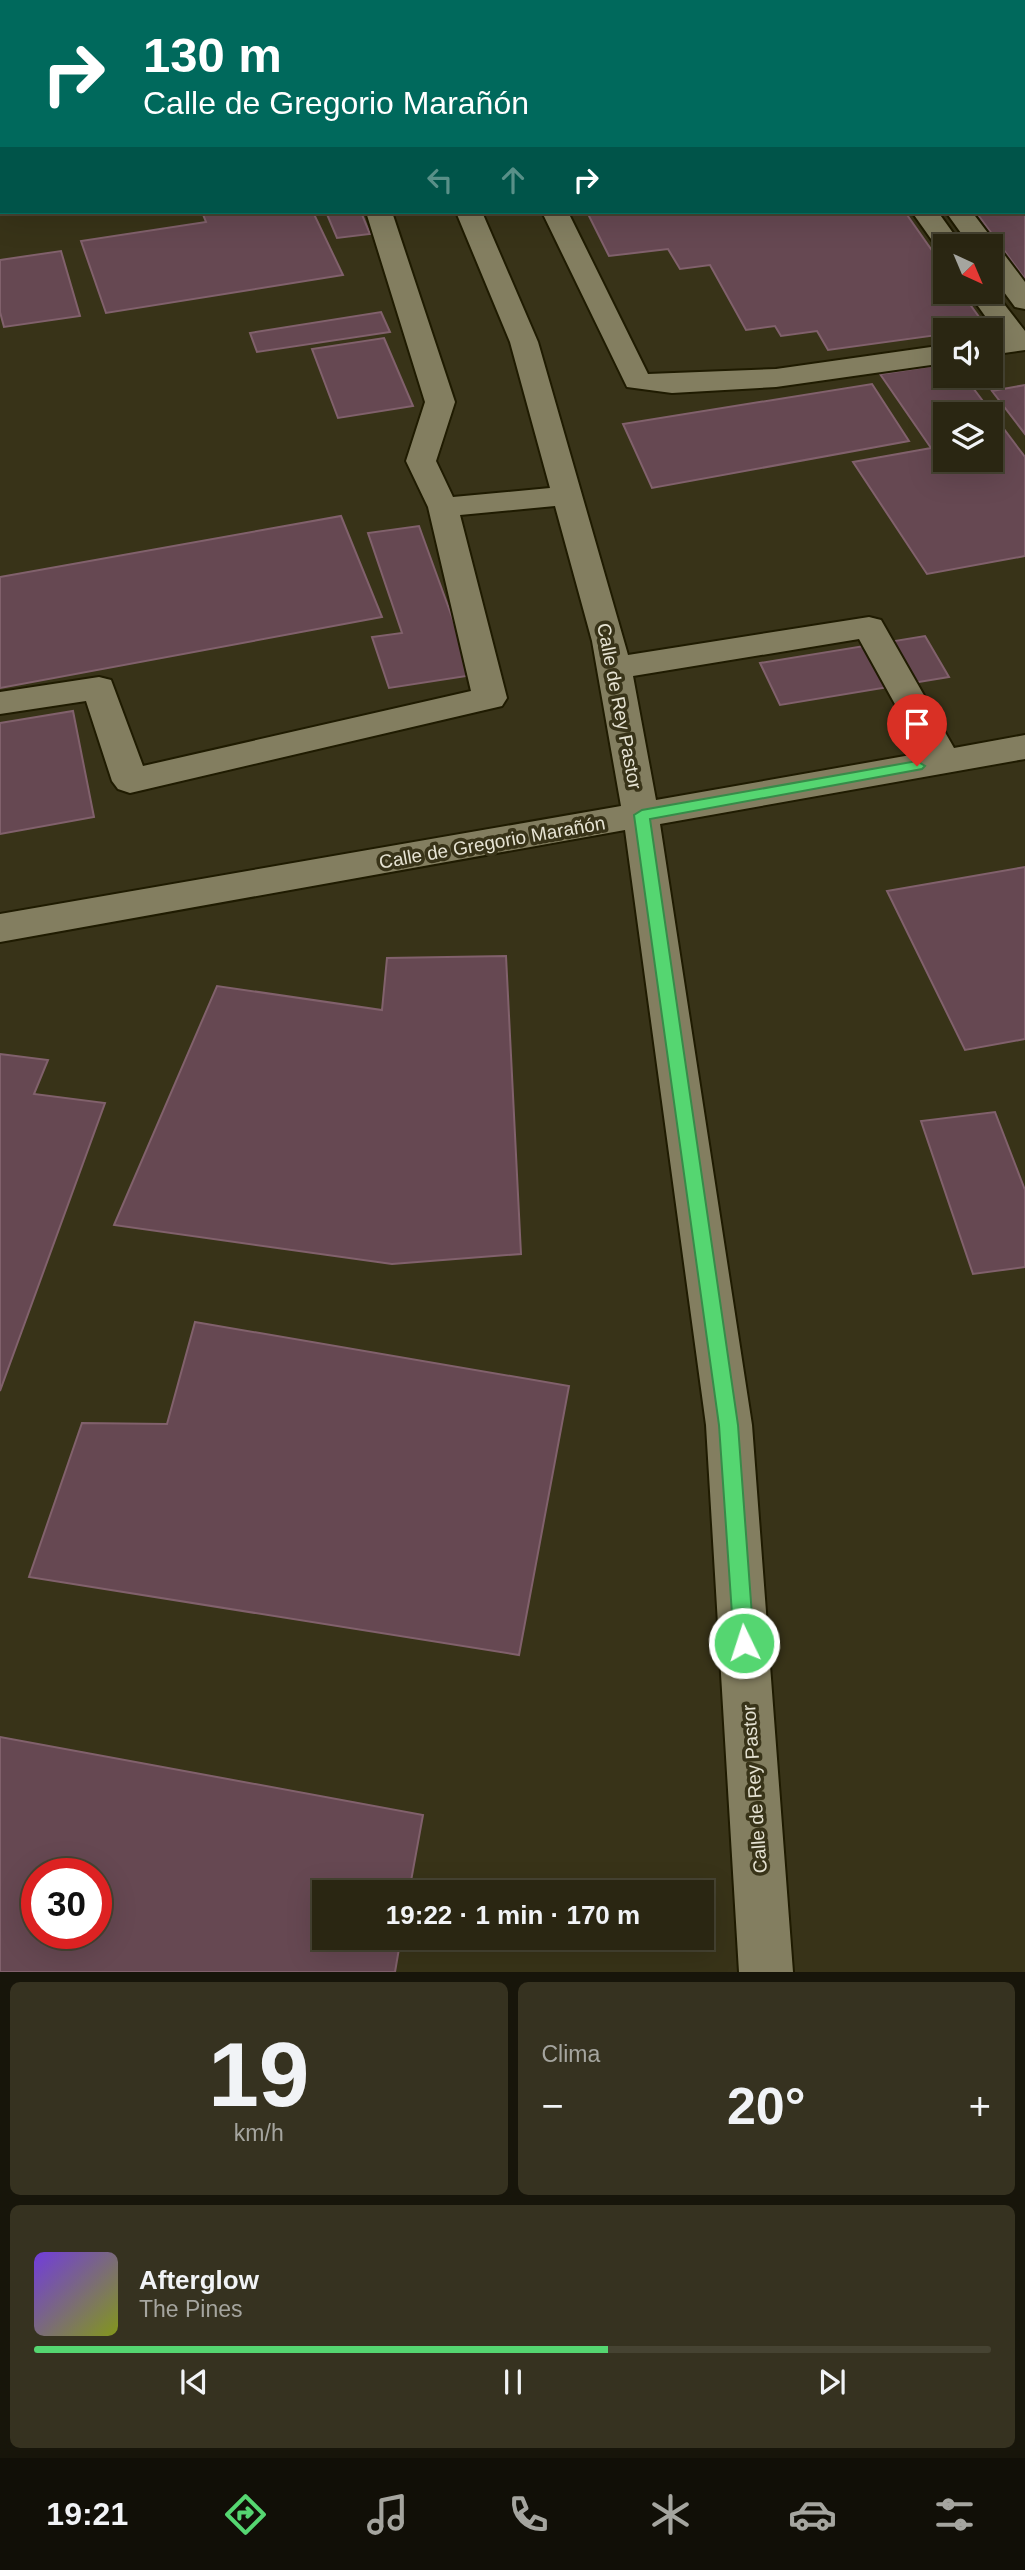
<!DOCTYPE html>
<html lang="es">
<meta charset="utf-8">
<style>
:root{--surface:#2a2612;--page:#363220;--text:#f1f3f6;--muted:#a5a59f;--line:#464332;--accent:#55d671}
body{margin:0;font-family:Arial,sans-serif;background:var(--page);color:var(--text);height:100vh;display:flex;flex-direction:column;font-size:26px;white-space:nowrap}
*{box-sizing:border-box;margin:0}
p{font-size:23px;color:var(--muted)}
.icon{flex:none;width:38px;height:38px;fill:none;stroke:currentColor;stroke-width:2;stroke-linecap:round;stroke-linejoin:round}
.map{position:relative;height:1972px;overflow:hidden}
.sheet{display:flex;flex-direction:column;gap:10px;padding:10px;background:#17150a;flex:1}
.sheet>*{flex:none}
.top-card{position:absolute;left:0px;top:0px;width:1026px;height:214px;box-shadow:0 7px 28px #0002,0 0 0 2px var(--line);background:#00695c;color:#fff;overflow:hidden}
.needle{width:46px;rotate:136deg}
.tools{position:absolute;left:933px;top:234px;display:grid;gap:14px}
.tools a{display:grid;place-items:center;width:70px;height:70px;border-radius:0px;background:var(--surface);box-shadow:0 7px 28px #0002,0 0 0 2px var(--line);font-size:35px}
.speed{position:absolute;left:21px;top:1858px;display:flex;gap:14px;font-size:35px;font-weight:700;text-align:center}
.speed>*{display:grid;place-content:center;width:91px;height:91px;border-radius:50%;background:var(--surface);box-shadow:0 7px 28px #0002,0 0 0 2px var(--line);line-height:1}
.speed .limit{border:10px solid #d22;background:#fff;color:#111}
.pin{position:absolute;display:grid;place-items:center;width:60px;height:60px;color:#fff;margin:-72px -30px;border-radius:50% 50% 50% 0;rotate:-45deg;box-shadow:0 0 7px #0007}
.pin .icon{rotate:45deg}
.me{position:absolute;width:77px;margin:-38px;rotate:356deg;stroke-linejoin:round;filter:drop-shadow(0 0 5px #0008)}
.turn{display:flex;align-items:center;gap:24px;height:147px;padding:0 28px;font-size:32px}
.turn .icon{width:91px;height:91px;stroke-width:2.5}
.turn b{display:block;font-size:49px;line-height:60px}
.lanes{display:flex;align-items:center;height:66px;padding:0 28px;background:#0003;justify-content:center;gap:35px;direction:ltr}
.lanes .off{opacity:.35}
.big{font-size:52px;font-weight:800;line-height:1.1}
.sheet .tile{flex:1;display:flex;flex-direction:column;justify-content:center;gap:10px;min-width:0;padding:0 24px;border-radius:10px;background:var(--page)}
.sheet .dial{align-items:center;gap:0}
.dial b{font-size:91px;line-height:1}
.song{display:flex;align-items:center;gap:21px}
.cover{width:84px;height:84px;border-radius:10px;background:linear-gradient(135deg,hsl(260 70% 55%),hsl(70 70% 35%))}
.played{height:7px;border-radius:4px;background:linear-gradient(90deg,var(--accent) 60%,var(--line) 60%)}
.keys{display:flex;justify-content:space-around;direction:ltr}
.heat{display:flex;justify-content:space-between;align-items:center;font-size:38px;direction:ltr}
.sheet .tiles{flex:1;display:grid;gap:10px;grid-template-columns:1fr 1fr}
.tile:last-child{grid-column:span 2}
.trip{position:absolute;left:312px;top:1880px;width:402px;height:70px;border-radius:0px;background:var(--surface);box-shadow:0 7px 28px #0002,0 0 0 2px var(--line);font-weight:800;line-height:70px;text-align:center}
.menu{display:flex;height:112px;justify-content:space-around;align-items:center;background:#110f07;color:var(--muted)}
.menu .icon{width:49px;height:49px}
.menu .on{color:var(--accent)}
.menu b{font-size:32px;color:var(--text)}
.map>svg:first-child{display:block}
.building{fill:#664852;stroke:#81616c;stroke-width:2;fill-rule:evenodd}
.lines{fill:none;stroke-linecap:round;stroke-linejoin:round}
.minor-casing{stroke:#1f1b01;stroke-width:4}
.highway-casing{stroke:#1f1b01;stroke-width:4}
.minor{fill:#837e60;fill-rule:evenodd}
.highway{fill:#bc7288;fill-rule:evenodd}
.route{fill:#55d671;stroke:#378b49;stroke-width:2}
.labels{text-anchor:middle;stroke-width:7;stroke-linejoin:round;paint-order:stroke}
.street-label{font-size:19px;fill:#e6e3d3;stroke:#383318}
</style>
<div class="map">
<svg width="1025" height="1972" viewBox="0 0 1025 1972">
<rect width="100%" height="100%" fill="#383318"/>
<path class="building" d="M1024,88L1025,89V279L976,212H1024Z
M202,212H313L343,275L106,313L81,241L206,222Z
M326,212H361L370,234L337,238Z
M587,212H905L945,269V292H961L987,328L945,331V334L828,350L817,331L781,336L775,326L746,330L710,265L680,269L668,249L609,256Z
M61,251L80,316L4,327L0,312V260Z
M381,312L390,332L257,352L250,333Z
M384,338L413,406L338,418L312,349Z
M945,364V376H964L1025,457V556L927,574L853,462L931,448L880,374ZM945,415H990V460H945Z
M872,384L909,441L652,488L623,424Z
M1025,385V434L992,391Z
M341,516L382,617L0,688V577Z
M419,526L473,675L389,688L372,637L402,633L368,533Z
M925,636L949,677L780,705L760,663Z
M73,711L94,817L0,834V723Z
M1025,867V1039L965,1050L887,891Z
M506,956L521,1254L392,1264L114,1225L217,986L382,1010L387,958Z
M0,1054L48,1060L34,1094L105,1103L0,1391Z
M995,1112L1025,1190V1267L973,1274L921,1121Z
M195,1322L569,1386L519,1655L29,1577L82,1423L167,1424Z
M0,1737L423,1815L409,1892H324V1937H401L395,1972H0ZM37,1874H96V1934H37Z"/>
<g class="lines">
<defs>
<path id="minor" d="M509,0H531V2H509Z
M1009,0H1025V8L1024,2Z
M0,39H2V53H0Z
M1024,64H1025V80H1024Z
M0,104H2V118H0Z
M366,212H392L455,402L436,461L453,497L550,488L510,342L456,212H482L538,342L628,655L869,617L881,620L885,627L954,748L1025,735V759L660,824L752,1425L793,1972H739L706,1425L625,830L0,942V914L621,806L592,641L555,506L460,515L507,698L502,706L130,793L118,789L112,781L86,701L0,714V692L99,677L111,680L143,766L471,691L428,507L406,461L425,402ZM859,639L922,753L656,800L633,676Z
M542,212H568L648,374L776,369L945,345V363L776,387L672,393L627,387Z
M912,212H938L963,247H945V254L941,253Z
M946,212H972L1025,282V309L1015,307L990,273V247H971Z
M990,286L1025,331V350L990,355V338L1000,337L968,292H990Z"/>
<path id="highway" d="M10,0H44L9,2Z
M129,0H167L128,2Z
M313,0H351L312,2Z
M558,0H585L557,2Z
M0,28H2V42H0Z"/>
</defs>
<use href="#minor" class="minor-casing"/>
<use href="#highway" class="highway-casing"/>
<use href="#minor" class="minor"/>
<use href="#highway" class="highway"/>
</g>
<path class="route" d="M917,761L925,766L922,769L650,819L738,1425L754,1643L751,1650L744,1653L737,1650L734,1643L719,1425L634,815L642,810Z"/>
<g class="labels">
<g class="street-label">
<text transform="translate(620 706) rotate(79)" y="7">Calle de Rey Pastor</text>
<text transform="translate(492 842) rotate(-10)" y="7">Calle de Gregorio Marañón</text>
<text transform="translate(754 1789) rotate(-94)" y="7">Calle de Rey Pastor</text>
</g>
</g>
</svg>
<div class="tools">
<a><svg class="needle" viewBox="-14 -14 28 28"><path d="M0-13l5 13h-10z" fill="#e53935"/><path d="M0 13l5-13h-10z" fill="#a5a59f"/></svg></a>
<a><svg class="icon" aria-label="sound" viewBox="0 0 24 24"><path d="M4 9h4l5-4v14l-5-4H4zM17 9q2 3 0 6"/></svg></a>
<a><svg class="icon" aria-label="layers" viewBox="0 0 24 24"><path d="M12 4l9 5-9 5-9-5zM3 14l9 5 9-5"/></svg></a>
</div>
<div class="speed"><div class="limit">30</div></div>
<div class="pin" style="left:917px;top:766px;background:#d93025"><svg class="icon" aria-label="arrive" viewBox="0 0 24 24"><path d="M6 21V4h12l-3 4 3 4H6"/></svg></div>
<svg class="me" style="left:744px;top:1643px" viewBox="-20 -20 40 40"><circle r="17" fill="#55d671" stroke="#fff" stroke-width="3"/><path d="M0-11L8 9 0 5-8 9z" fill="#fff"/></svg>
<div class="trip">19:22 · 1 min · 170 m</div>
<div class="top-card">
<div class="turn"><svg class="icon" aria-label="right" viewBox="0 0 24 24"><path d="M7 20v-9h11M14 6l5 5-5 5"/></svg><div><b>130 m</b>Calle de Gregorio Marañón</div></div>
<div class="lanes"><svg class="icon off" aria-label="left" viewBox="0 0 24 24"><path d="M17 20v-9H6M10 6l-5 5 5 5"/></svg><svg class="icon off" aria-label="ahead" viewBox="0 0 24 24"><path d="M12 20V5M6 11l6-6 6 6"/></svg><svg class="icon" aria-label="right" viewBox="0 0 24 24"><path d="M7 20v-9h11M14 6l5 5-5 5"/></svg></div>
</div>
</div>
<section class="sheet">
<div class="tiles">
<div class="tile dial"><b>19</b><p>km/h</p></div>
<div class="tile"><p>Clima</p>
<div class="heat"><a>−</a><b class="big">20°</b><a>+</a></div>
</div>
<div class="tile">
<div class="song"><i class="cover"></i><div><b>Afterglow</b><p>The Pines</p></div></div>
<div class="played"></div>
<div class="keys"><svg class="icon" aria-label="previous" viewBox="0 0 24 24"><path d="M18 5L8 12l10 7zM5 5v14"/></svg><svg class="icon" aria-label="pause" viewBox="0 0 24 24"><path d="M8 5v14M16 5v14"/></svg><svg class="icon" aria-label="next" viewBox="0 0 24 24"><path d="M6 5l10 7-10 7zM19 5v14"/></svg></div>
</div>
</div>
</section>
<nav class="menu">
<b>19:21</b>
<svg class="icon on" aria-label="directions" viewBox="0 0 24 24"><path d="M12 3l9 9-9 9-9-9zM9 14v-3h6M13 9l2 2-2 2"/></svg>
<svg class="icon" aria-label="music" viewBox="0 0 24 24"><path d="M9 18V5l10-2v13"/><circle cx="6" cy="18" r="3"/><circle cx="16" cy="16" r="3"/></svg>
<svg class="icon" aria-label="phone" viewBox="0 0 24 24"><path d="M5 4h4l2 5-3 2q2 4 5 5l2-3 5 2v4C11 20 4 13 5 4z"/></svg>
<svg class="icon" aria-label="climate" viewBox="0 0 24 24"><path d="M12 3v18M4 7l16 10M4 17L20 7"/></svg>
<svg class="icon" aria-label="car" viewBox="0 0 24 24"><path d="M5 17H2v-5l4-1 3-4h7l3 4 3 1v5h-3M9 17h6M6 11h13"/><circle cx="7" cy="17" r="2"/><circle cx="17" cy="17" r="2"/></svg>
<svg class="icon" aria-label="filters" viewBox="0 0 24 24"><path d="M4 7h16M4 17h16"/><circle cx="9" cy="7" r="2"/><circle cx="15" cy="17" r="2"/></svg>
</nav>
